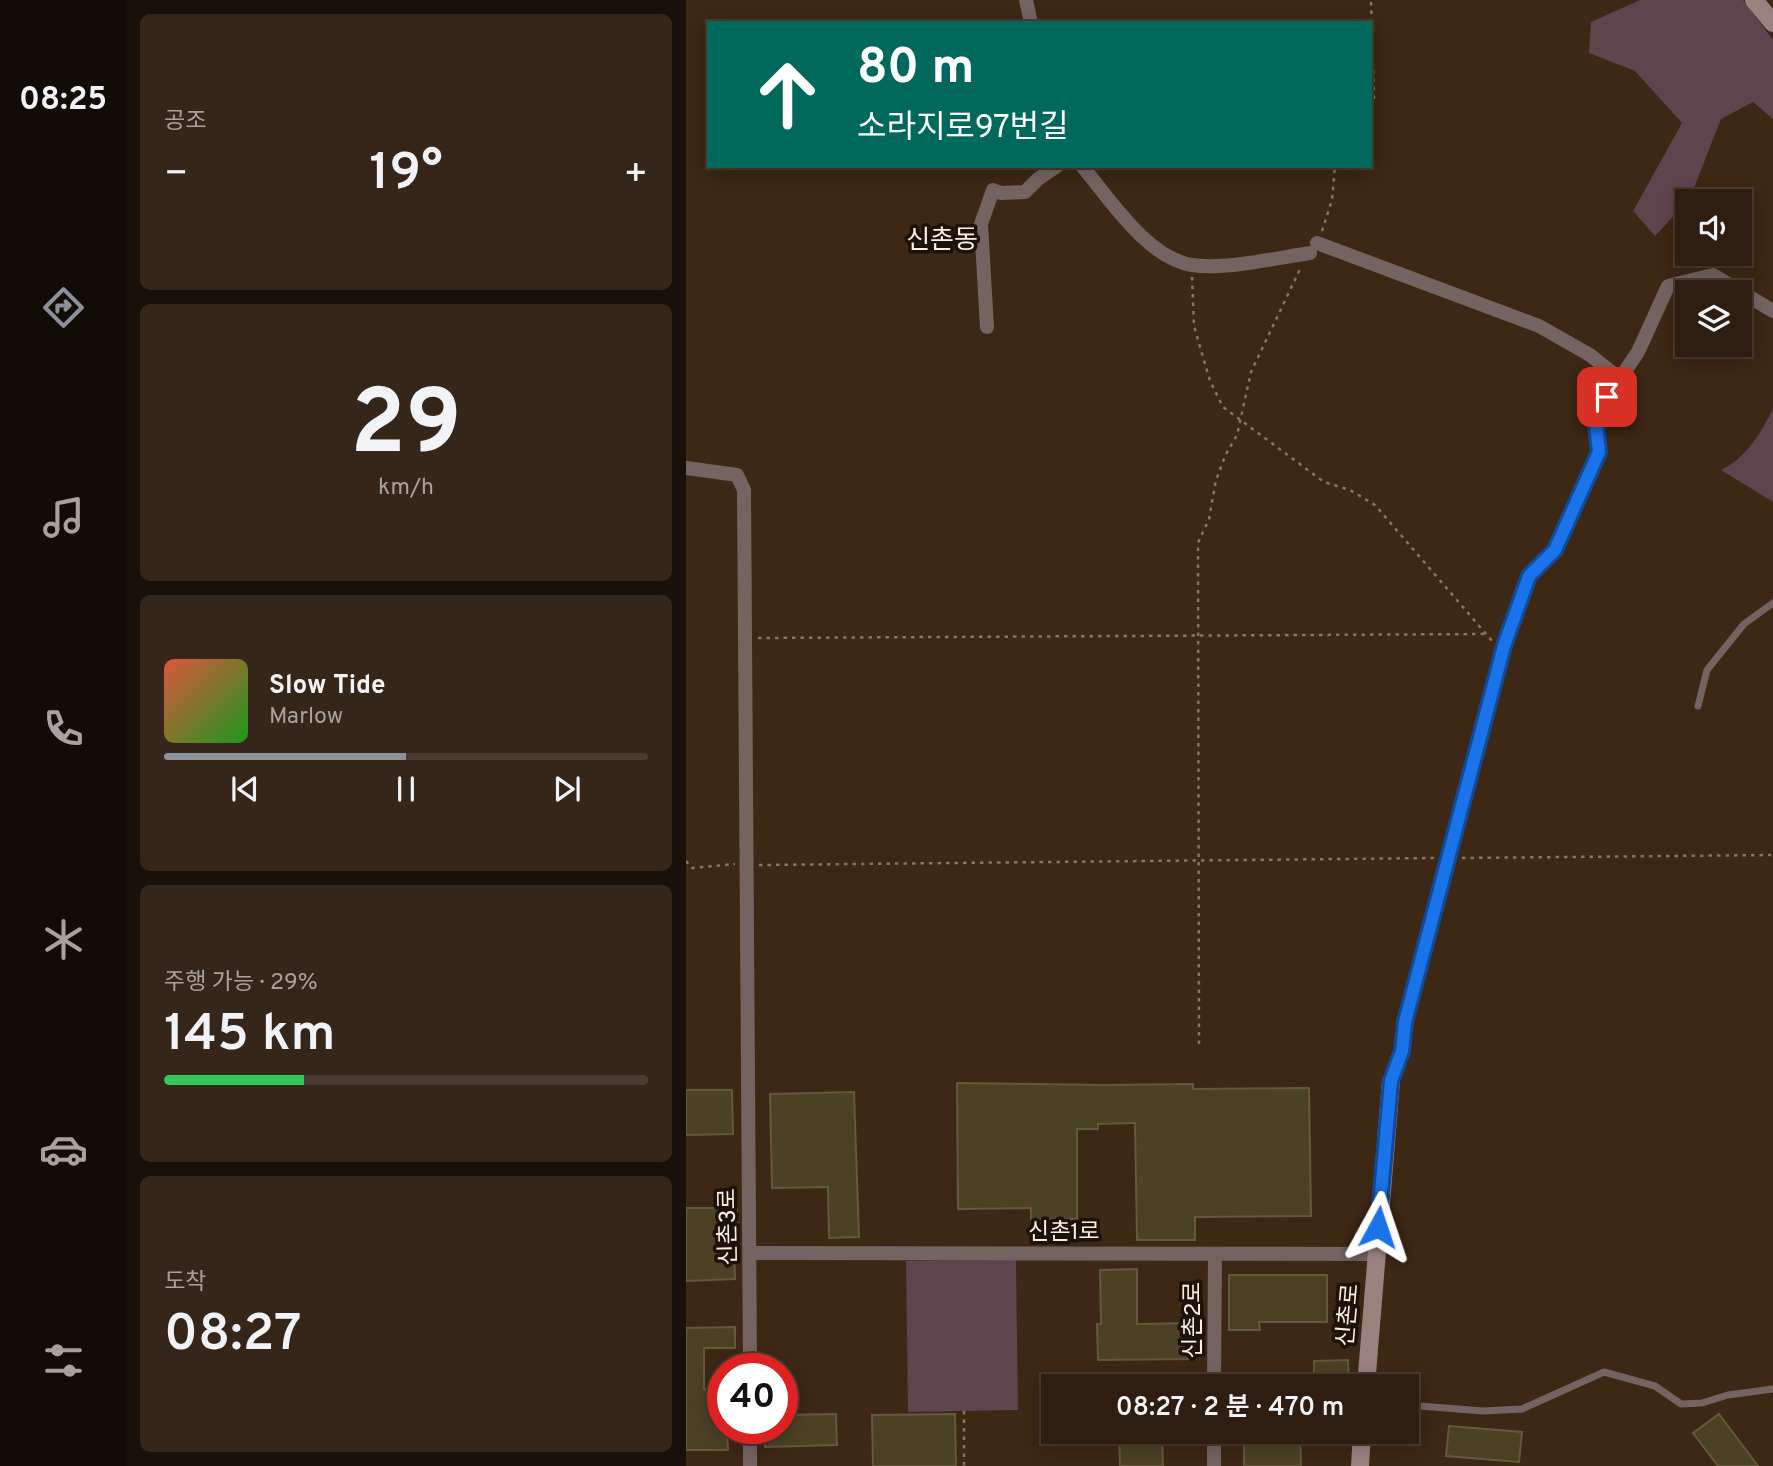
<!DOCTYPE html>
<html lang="ko">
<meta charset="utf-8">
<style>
:root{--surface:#2e1d10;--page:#362619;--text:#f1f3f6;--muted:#a7a29f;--line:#493b30;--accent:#8c9099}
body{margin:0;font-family:Overpass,"Noto Sans KR",sans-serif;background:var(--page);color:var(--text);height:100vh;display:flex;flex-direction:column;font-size:26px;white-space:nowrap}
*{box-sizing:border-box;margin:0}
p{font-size:23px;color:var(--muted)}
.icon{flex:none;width:38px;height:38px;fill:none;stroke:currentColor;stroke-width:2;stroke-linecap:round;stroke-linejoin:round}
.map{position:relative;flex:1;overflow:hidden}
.panel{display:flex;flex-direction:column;gap:14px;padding:14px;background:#191009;width:560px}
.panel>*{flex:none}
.banner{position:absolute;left:21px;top:21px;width:665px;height:147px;border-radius:0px;box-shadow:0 4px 18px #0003,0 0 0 2px var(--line);background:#00695c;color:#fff;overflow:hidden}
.buttons{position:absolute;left:989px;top:189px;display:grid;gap:14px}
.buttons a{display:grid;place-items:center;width:77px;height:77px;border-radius:0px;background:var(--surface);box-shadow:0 4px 18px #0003,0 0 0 2px var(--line);font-size:35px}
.speed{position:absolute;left:21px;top:1353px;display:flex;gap:14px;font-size:35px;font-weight:700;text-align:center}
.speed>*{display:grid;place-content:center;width:91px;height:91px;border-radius:50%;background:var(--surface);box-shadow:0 4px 18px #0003,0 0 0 2px var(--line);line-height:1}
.speed .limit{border:10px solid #d22;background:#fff;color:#111}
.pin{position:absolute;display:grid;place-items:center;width:60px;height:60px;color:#fff;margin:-30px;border-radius:14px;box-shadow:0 4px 10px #0006}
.me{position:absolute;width:77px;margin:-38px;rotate:5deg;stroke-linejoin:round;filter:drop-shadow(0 0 5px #0008)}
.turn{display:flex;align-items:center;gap:24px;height:147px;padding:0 35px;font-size:32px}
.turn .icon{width:91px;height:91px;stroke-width:2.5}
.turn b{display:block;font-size:49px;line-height:60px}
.big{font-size:52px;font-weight:600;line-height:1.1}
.panel .widget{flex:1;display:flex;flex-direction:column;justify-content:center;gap:10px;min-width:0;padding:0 24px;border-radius:10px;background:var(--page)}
.panel .dial{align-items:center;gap:0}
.dial b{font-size:91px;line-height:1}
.song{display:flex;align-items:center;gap:21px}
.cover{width:84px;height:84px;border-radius:10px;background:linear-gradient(135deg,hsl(10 70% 55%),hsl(120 70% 35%))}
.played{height:7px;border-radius:4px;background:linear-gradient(90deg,var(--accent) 50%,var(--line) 50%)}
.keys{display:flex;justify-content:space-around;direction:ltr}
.heat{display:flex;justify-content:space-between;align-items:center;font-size:38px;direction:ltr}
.charge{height:10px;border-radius:5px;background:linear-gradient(90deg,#34c759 29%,var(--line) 0)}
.trip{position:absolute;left:355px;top:1374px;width:378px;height:70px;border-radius:0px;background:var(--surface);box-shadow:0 4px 18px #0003,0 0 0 2px var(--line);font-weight:600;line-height:70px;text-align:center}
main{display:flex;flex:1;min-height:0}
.menu{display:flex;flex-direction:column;width:126px;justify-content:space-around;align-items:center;background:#120c06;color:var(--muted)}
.menu .icon{width:49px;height:49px}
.menu .on{color:var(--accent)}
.menu b{font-size:32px;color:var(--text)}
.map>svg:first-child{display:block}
.green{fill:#60434d}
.building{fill:#4b4125;stroke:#64593d;stroke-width:2}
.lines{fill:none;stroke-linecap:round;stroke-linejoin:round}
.path{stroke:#887565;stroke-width:2.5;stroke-dasharray:3.5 5;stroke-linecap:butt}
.lane{stroke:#746361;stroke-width:7}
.street{stroke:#746361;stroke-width:14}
.secondary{stroke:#9c827f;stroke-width:18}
.route-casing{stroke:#114b97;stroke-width:18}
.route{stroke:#1a73e8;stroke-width:12}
.labels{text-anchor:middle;stroke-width:7;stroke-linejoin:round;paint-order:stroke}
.street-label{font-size:23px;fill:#feefe4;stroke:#1c120a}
.quarter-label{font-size:26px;fill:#feefe4;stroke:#1c120a}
</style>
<main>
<nav class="menu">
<b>08:25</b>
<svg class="icon on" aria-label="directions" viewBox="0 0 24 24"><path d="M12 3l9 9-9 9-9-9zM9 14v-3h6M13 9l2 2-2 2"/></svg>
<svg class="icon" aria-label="music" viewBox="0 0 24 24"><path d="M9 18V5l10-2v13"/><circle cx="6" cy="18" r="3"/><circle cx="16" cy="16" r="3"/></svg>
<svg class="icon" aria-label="phone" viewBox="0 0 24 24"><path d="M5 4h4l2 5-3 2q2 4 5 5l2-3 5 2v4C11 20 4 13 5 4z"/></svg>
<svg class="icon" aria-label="climate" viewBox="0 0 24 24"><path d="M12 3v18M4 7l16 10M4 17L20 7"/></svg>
<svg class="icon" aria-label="car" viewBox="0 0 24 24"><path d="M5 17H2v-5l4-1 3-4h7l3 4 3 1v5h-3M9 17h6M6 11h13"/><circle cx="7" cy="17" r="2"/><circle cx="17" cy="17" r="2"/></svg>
<svg class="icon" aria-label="filters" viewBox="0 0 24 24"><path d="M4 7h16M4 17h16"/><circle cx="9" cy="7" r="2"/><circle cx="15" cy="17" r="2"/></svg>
</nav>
<section class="panel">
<div class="widget"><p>공조</p>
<div class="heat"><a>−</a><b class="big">19°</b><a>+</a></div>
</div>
<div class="widget dial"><b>29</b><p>km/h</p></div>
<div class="widget">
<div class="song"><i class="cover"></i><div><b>Slow Tide</b><p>Marlow</p></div></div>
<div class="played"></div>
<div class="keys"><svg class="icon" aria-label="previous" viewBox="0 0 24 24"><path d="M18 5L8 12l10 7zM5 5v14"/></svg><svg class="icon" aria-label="pause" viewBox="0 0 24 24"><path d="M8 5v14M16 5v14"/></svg><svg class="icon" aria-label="next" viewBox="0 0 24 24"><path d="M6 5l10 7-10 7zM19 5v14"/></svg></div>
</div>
<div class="widget"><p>주행 가능 · 29%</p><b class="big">145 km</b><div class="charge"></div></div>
<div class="widget"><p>도착</p><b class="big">08:27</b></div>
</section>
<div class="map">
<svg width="1087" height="1466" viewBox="0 0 1087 1466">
<rect width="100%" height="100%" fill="#3d2715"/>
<path class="green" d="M954,0H1057L1087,40V119L1067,102L1035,119L1004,198L969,236L947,211L996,123L949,71L903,53L905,22Z
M1087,408V502L1035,470C1060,458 1076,432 1087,408Z
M330,1260L332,1410L222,1412L220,1261Z"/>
<path class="building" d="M271,1083L417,1085L507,1084V1089L623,1088L625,1216L509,1217V1240H451L449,1123L412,1124V1129H391V1219H345V1208L272,1209Z
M0,1090H46L47,1134L0,1135Z
M168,1092L173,1237L143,1238L142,1187L86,1188L84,1094Z
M0,1208H51V1243H48L49,1279L0,1281Z
M451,1269V1324L504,1323L505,1359L412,1360L411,1324H415L414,1270Z
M543,1275H641V1322H573L574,1330H543Z
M49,1327V1348H18V1389H37V1428H41L42,1450H0V1328Z
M662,1360L663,1382H628V1361Z
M150,1414L151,1445L79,1447L78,1428H96V1415Z
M269,1414L270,1466H187L186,1415Z
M1033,1414L1072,1466H1032L1007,1433Z
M763,1426L836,1432L833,1462L760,1456Z
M433,1432H476L477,1466H434Z
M558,1432H614L615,1466H558Z"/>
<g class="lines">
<path class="path" d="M684,106L688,101L685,0
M636,231L646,200L649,166
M506,277L508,326L524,381L537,407L638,482L664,490L689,505L807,642
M72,638L801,634
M776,858L1087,855
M0,861L6,868L49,864
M73,865L749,858
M513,1044L512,543L523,519L530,480L540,454L551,435L565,372L615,267
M278,1411V1466"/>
<path class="lane" d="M1012,706L1021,670L1058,624L1087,603
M721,1405L797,1411L836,1409L918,1372L969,1386L995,1404L1016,1403L1042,1395L1087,1389"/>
<path class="street" d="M340,0L345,23
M396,166C424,199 461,258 506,265C539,270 591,258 624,253
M631,243L853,326L904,355L934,379
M301,327L295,224L307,190L315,193L339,192L352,179L371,166
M0,468L51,475L58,490L64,1368
M705,1081L716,1051L719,1022L818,646L843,576L869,550L913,452L909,415L952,352L982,286L1027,275L1087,311
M65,1253L690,1254
M528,1386L529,1254
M64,1466V1428
M528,1466V1432"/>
<path class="secondary" d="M1068,0L1087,23
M680,1386L705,1081
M674,1466L676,1432"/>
</g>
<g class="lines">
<defs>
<path id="route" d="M692,1227L705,1081L716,1051L719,1022L818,646L843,576L869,550L913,452L909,415L921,397"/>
</defs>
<use href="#route" class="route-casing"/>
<use href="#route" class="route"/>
</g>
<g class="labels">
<g class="street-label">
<text transform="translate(41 1227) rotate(-91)" y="8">신촌3로</text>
<text x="378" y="1239">신촌1로</text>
<text transform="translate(661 1315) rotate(-85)" y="8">신촌로</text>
<text transform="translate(506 1320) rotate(-90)" y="8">신촌2로</text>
</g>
<g class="quarter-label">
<text x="256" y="248">신촌동</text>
</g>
</g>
</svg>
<div class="buttons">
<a><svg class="icon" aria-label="sound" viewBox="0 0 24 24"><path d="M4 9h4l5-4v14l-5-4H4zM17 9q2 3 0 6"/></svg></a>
<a><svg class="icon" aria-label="layers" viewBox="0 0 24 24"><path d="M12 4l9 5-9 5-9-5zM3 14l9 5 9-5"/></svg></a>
</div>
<div class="speed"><div class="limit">40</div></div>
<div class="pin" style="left:921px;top:397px;background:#d93025"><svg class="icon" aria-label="arrive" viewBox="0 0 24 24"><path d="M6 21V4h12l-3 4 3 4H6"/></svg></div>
<svg class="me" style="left:692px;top:1227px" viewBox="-20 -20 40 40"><path d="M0-17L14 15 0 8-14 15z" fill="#1a73e8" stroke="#fff" stroke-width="4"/></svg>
<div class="trip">08:27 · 2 분 · 470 m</div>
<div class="banner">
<div class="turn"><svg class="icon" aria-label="ahead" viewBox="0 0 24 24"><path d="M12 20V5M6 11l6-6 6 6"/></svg><div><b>80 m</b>소라지로97번길</div></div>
</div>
</div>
</main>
